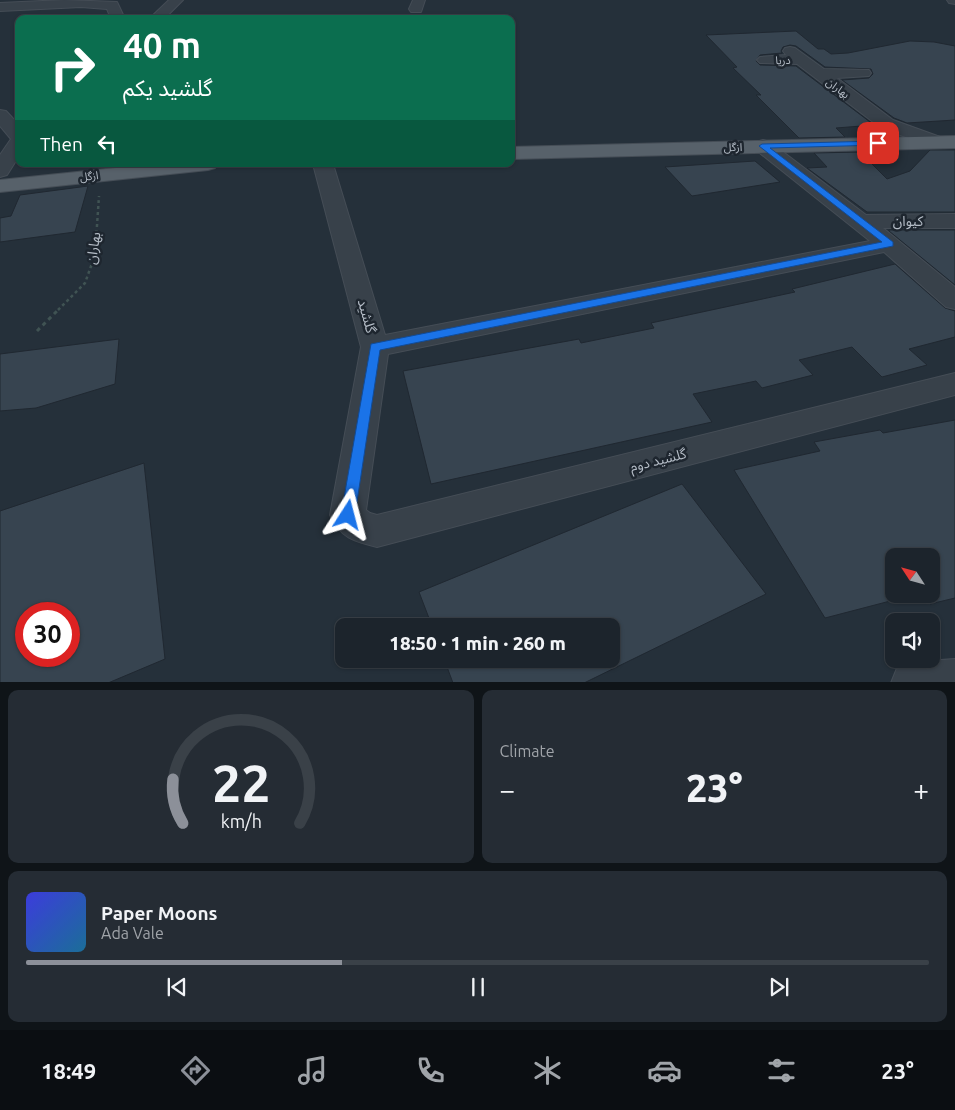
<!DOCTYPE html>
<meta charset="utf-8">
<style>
:root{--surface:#1c242c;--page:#252c34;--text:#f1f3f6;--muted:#a0a4a9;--line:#3a4148;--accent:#8c9099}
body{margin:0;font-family:Ubuntu,"Noto Sans Arabic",sans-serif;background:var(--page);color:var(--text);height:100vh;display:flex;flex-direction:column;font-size:19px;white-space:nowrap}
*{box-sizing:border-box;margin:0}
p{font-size:16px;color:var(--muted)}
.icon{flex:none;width:28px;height:28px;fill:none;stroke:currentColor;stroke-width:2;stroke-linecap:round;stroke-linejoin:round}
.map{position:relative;height:682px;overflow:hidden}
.panel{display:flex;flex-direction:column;gap:8px;padding:8px;background:#0f1418;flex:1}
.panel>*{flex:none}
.top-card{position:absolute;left:15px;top:15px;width:500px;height:152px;border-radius:10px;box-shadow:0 1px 4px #0004,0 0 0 1px var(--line);background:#0b6e4f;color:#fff;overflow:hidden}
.needle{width:32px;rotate:306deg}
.controls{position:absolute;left:885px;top:548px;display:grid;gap:10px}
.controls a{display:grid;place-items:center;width:55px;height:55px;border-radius:10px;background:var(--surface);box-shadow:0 1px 4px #0004,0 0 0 1px var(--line);font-size:25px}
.speed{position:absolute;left:15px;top:602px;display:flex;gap:10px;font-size:25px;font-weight:700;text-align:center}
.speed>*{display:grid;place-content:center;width:65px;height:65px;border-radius:50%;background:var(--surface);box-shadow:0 1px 4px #0004,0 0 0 1px var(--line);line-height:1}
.speed .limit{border:8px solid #d22;background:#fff;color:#111}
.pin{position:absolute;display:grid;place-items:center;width:42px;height:42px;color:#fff;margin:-21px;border-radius:10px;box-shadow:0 2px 8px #0006}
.me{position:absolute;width:55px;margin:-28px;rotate:9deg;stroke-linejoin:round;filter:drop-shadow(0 0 4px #0008)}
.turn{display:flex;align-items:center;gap:18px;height:105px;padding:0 25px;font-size:22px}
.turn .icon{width:65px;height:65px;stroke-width:2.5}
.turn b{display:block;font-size:35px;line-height:42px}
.then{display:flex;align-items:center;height:48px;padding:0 25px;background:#0003;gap:10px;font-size:19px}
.big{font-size:38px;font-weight:800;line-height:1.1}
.panel .tile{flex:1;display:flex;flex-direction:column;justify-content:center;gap:8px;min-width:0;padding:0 18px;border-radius:10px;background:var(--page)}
.panel .dial{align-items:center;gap:0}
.dial svg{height:130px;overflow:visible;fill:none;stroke:var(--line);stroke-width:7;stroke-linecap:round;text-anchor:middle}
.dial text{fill:var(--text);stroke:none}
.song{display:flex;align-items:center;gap:15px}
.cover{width:60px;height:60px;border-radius:8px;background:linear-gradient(135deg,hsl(240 70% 55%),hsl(200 70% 35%))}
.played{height:5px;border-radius:2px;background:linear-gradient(90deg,var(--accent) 35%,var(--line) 35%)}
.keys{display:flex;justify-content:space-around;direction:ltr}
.heat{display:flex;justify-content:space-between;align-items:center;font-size:28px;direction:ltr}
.panel .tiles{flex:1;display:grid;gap:8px;grid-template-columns:1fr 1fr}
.tile:last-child{grid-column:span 2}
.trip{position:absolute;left:335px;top:618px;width:285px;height:50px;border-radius:10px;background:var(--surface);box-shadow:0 1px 4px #0004,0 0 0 1px var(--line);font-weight:800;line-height:50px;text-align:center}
.dock{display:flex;height:80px;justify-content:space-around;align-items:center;background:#0b0e12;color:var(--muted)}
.dock .icon{width:35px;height:35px}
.dock .on{color:var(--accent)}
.dock b{font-size:22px;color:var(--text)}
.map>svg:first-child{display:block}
.building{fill:#374450;stroke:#202831;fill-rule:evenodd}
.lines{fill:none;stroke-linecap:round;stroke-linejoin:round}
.minor-casing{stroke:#454d56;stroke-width:2}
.major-casing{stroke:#454d56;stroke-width:2}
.path-far1{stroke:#405353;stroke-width:2.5;stroke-dasharray:3 3;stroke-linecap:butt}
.path{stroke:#405353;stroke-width:3;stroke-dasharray:4 4;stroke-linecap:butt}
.minor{fill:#38414a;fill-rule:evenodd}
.major{fill:#57616a;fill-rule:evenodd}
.route{fill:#1a73e8;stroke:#114b97}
.labels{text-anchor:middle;stroke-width:5;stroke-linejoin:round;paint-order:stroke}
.far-street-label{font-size:11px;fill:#b4bcc6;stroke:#1e262f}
.street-label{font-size:14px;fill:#b4bcc6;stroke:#1e262f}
</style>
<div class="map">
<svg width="955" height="683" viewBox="0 0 955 683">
<rect width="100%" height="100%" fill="#25303a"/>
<path class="building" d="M796,31L818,49H824L831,54L848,53L910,41L934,42L955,46V120L907,123L894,118L842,80L869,78L873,74L871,69L825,67L796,46L790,45L783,47L781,51L782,53L760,55L756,61L760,65L796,66L874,125L836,128L845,137L799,138L756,95H761L733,68L737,67L706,35Z
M930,150H955V212H867L807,168L827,167L814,153L860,152L887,179L910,171Z
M755,161L780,182L692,196L665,167Z
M88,186L75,232L0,242V218L11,216L20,195Z
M889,230H955V285L889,231Z
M895,264L945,308L955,311V337L909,349L927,365L882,377L852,347L799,360L813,375L762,388L756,381L693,394L712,422L431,484L403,371L579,339L581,343L654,328L651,323L795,292L792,289Z
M119,339L115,384L36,408L0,411V354Z
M955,420V598L930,604L923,594H931V556H894V594H917L825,618L734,470L820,451L814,442L880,430L883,433Z
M144,463L165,659L108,683H0V511ZM26,614H69V656H26Z
M682,484L766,594L584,683H453L444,659H611V626H432L419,592Z"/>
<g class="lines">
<defs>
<path id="minor" d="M64,0L117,2L125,19H111L107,9L81,7L0,11V3Z
M169,0H183L164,19H149Z
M413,0H425L421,12H411L409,9Z
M947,0H955V4L949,3Z
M790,47L795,48L824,69L869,70L871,73L869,76L837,78L893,120L943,138L945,142L943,146L936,148L892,132L886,145L879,147L872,145L870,141L877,125L797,64L760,63L757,60L760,57L786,55L783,51L785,48Z
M0,110L6,111L19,125V156L7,175L0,177V155L11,139L0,126Z
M763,140L770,142L866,215L955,214V228H883L955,287V309L946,307L884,252L388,354L366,510L370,513L377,515L955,373V395L377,547C353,541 341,538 330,515L361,347L313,164H333L385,335L870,241L756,150L753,146L756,142Z
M955,659V683H891L897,668L912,662Z"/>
<path id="major" d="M955,136V148L511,159V147Z
M154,164H218L215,168L208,170L0,192V180Z"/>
</defs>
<use href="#minor" class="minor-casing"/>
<use href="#major" class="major-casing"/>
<path class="path-far1" d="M58,310L85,283L95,255L99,196"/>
<path class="path" d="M37,331L59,309"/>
<use href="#minor" class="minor"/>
<use href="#major" class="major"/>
</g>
<path class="route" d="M878,141L882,143L881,145L770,148L893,242V246L380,350L355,515L353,519L348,521L343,519L341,515L371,344L882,242L759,146L762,144Z"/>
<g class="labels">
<g class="far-street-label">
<text transform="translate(783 60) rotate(-2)" y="4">دریا</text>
<text transform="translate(838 88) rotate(37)" y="4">بهاران</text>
<text transform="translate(733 147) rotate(-1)" y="4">ازگل</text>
<text transform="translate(89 176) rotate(-7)" y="4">ازگل</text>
</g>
<g class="street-label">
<text x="908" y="226">کیوان</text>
<text transform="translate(93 248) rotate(-81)" y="5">بهاران</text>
<text transform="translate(367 316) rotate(74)" y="5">گلشید</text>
<text transform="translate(658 460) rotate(-14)" y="5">گلشيد دوم</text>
</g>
</g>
</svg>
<div class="controls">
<a><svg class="needle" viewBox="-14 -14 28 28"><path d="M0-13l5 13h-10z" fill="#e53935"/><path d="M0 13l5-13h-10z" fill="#a0a4a9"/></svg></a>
<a><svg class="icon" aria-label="sound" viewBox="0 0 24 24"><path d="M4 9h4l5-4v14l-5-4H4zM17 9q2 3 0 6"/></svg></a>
</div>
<div class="speed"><div class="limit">30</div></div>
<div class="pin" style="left:878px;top:143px;background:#d93025"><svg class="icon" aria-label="arrive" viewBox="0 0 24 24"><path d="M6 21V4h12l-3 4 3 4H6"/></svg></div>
<svg class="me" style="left:348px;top:515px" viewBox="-20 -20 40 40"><path d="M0-17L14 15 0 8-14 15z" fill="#1a73e8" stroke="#fff" stroke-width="4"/></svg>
<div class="trip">18:50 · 1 min · 260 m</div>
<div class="top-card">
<div class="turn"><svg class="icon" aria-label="right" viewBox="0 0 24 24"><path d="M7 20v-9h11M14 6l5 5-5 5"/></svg><div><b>40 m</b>گلشيد يكم</div></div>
<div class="then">Then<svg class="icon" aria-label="left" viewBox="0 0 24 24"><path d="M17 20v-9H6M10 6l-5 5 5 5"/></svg></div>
</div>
</div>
<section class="panel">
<div class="tiles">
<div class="tile dial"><svg viewBox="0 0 100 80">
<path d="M14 69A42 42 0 1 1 86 69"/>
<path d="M14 69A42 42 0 0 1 8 42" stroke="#8c9099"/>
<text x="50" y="56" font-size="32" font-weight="700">22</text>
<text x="50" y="72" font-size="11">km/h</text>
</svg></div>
<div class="tile"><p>Climate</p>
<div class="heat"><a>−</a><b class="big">23°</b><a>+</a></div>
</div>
<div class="tile">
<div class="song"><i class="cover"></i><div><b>Paper Moons</b><p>Ada Vale</p></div></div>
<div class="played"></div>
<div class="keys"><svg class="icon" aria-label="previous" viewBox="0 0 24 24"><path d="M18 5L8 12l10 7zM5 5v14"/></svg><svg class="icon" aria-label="pause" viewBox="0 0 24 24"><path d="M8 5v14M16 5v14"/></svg><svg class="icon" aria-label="next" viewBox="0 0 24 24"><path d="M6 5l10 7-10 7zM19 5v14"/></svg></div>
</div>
</div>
</section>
<nav class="dock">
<b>18:49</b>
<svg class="icon on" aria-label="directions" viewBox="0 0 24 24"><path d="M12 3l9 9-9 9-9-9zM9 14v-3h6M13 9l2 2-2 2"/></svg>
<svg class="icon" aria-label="music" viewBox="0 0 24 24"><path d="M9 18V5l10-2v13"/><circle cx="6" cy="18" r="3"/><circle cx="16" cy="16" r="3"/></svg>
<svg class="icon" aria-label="phone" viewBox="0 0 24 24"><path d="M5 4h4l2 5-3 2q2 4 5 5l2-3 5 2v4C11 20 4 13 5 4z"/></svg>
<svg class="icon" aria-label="climate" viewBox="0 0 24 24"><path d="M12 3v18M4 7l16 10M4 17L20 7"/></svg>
<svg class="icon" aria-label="car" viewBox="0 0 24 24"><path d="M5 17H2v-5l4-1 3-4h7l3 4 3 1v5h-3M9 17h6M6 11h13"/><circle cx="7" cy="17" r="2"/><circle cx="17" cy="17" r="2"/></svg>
<svg class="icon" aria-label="filters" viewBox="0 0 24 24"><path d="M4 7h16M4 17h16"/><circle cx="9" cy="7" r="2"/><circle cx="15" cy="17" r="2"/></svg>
<b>23°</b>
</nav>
